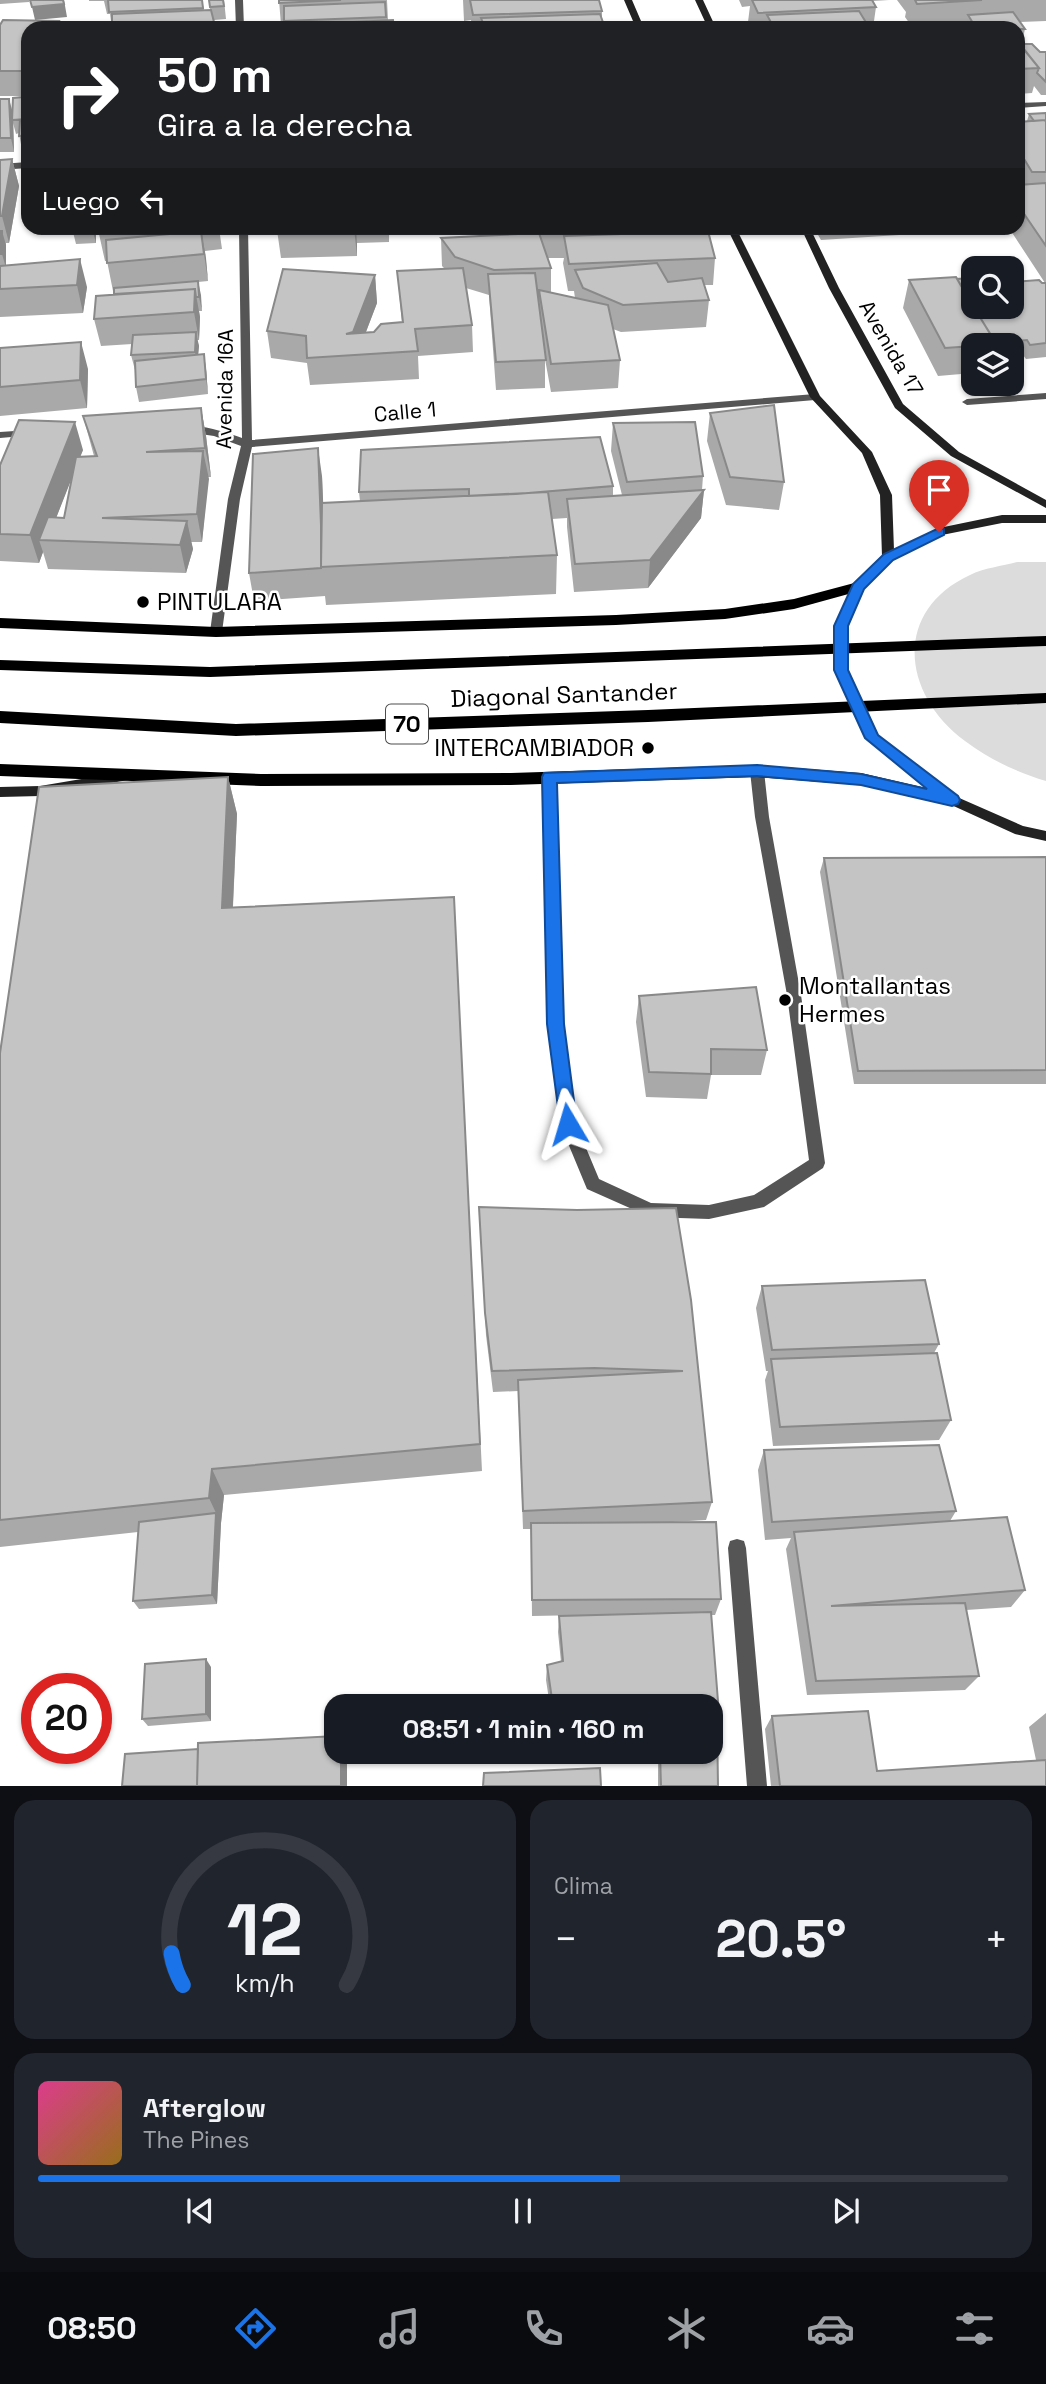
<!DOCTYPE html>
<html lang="es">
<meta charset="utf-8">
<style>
:root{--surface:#171b24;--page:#20242c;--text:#f1f3f6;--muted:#9ea1a6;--line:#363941;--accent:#1a73e8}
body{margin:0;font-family:"Space Grotesk",sans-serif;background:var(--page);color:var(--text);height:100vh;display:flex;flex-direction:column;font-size:26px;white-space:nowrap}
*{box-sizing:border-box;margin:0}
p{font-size:23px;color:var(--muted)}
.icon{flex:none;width:38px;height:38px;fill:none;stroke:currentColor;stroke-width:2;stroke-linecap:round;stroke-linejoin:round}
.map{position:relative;height:1786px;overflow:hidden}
.panel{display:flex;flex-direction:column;gap:14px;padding:14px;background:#0d0f14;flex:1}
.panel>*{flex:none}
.banner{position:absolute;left:21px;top:21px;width:1004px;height:214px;border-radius:21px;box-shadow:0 2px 5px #0004;background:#202124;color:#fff;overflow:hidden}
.fabs{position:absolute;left:961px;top:256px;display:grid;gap:14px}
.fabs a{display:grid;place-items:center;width:63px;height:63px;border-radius:14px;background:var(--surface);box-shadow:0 2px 5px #0004;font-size:35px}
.speed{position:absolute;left:21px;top:1673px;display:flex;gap:14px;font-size:35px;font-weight:700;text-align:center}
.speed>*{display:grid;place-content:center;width:91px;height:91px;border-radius:50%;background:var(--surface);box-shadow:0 2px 5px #0004;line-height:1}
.speed .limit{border:10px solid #d22;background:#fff;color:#111}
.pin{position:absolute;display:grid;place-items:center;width:60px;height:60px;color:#fff;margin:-72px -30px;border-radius:50% 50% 50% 0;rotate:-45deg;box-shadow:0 0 7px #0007}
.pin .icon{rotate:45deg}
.me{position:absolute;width:77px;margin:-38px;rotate:353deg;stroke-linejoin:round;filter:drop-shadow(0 0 5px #0008)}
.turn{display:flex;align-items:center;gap:24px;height:147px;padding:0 21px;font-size:32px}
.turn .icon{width:91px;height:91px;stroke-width:2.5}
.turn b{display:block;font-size:49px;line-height:60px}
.then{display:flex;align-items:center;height:66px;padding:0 21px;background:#0003;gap:14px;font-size:26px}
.big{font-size:52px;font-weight:600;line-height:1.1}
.panel .card{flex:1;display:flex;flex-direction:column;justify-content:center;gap:10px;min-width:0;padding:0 24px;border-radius:21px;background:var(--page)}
.panel .dial{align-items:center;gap:0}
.dial svg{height:182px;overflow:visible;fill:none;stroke:var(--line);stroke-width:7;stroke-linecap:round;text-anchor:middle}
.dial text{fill:var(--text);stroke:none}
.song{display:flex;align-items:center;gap:21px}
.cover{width:84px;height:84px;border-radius:10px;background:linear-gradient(135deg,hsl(330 70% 55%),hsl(40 70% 35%))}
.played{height:7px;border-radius:4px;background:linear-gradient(90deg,var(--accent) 60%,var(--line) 60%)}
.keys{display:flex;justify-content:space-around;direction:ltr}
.heat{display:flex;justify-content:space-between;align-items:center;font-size:38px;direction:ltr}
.panel .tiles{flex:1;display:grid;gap:14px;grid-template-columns:1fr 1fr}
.card:last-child{grid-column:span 2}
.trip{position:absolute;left:324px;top:1694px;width:399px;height:70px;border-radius:21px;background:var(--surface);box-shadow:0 2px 5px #0004;font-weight:600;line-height:70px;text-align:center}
.tabs{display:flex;height:112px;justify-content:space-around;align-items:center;background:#090b0e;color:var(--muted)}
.tabs .icon{width:49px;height:49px}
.tabs .on{color:var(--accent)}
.tabs b{font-size:32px;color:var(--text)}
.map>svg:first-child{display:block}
.green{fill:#dcdcdc}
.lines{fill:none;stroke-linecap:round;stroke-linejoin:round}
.lane{fill:#555;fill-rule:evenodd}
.street{fill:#555;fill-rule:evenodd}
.secondary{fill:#222;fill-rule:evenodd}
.primary{fill:#000;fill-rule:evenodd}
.wall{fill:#a9a9a9;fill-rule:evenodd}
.shaded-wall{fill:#898989}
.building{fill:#c4c4c4;stroke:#898989;stroke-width:2}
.route{fill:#1a73e8;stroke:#114b97;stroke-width:2}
.poi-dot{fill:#000;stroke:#fff;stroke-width:2.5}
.labels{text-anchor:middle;stroke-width:5;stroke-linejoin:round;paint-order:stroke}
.far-street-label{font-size:21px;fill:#000;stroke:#fff}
.shield{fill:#fff;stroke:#4c4c4c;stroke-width:2}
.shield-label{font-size:23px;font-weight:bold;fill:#000}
.poi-label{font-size:24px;fill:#000;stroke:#fff;text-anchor:start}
.street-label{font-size:24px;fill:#000;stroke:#fff}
</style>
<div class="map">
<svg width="1046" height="1786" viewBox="0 0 1046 1786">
<rect width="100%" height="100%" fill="#fff"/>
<path class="green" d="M1017,562H1046V781C1017,772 990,760 965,741C902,695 892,611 970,575C984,568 1002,566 1017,562Z"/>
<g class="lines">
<path class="lane" d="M757,766L764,771L769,817L801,995L825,1163L823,1168L764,1207L709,1219L650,1217L587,1189L560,1124L549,1024L543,777L550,772L557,777L563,1024L576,1124L599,1179L651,1203L709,1205L754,1195L809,1160L787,995L755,817L750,771Z"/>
<path class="street" d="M235,0H243L244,28H236Z
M1046,102V106L1018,108V103Z
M28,162V168L0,170V164Z
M239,228H248L252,440L815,394L820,397L815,400L252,447L240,499L222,632L216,636L212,635L210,632L228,499L241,446L214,436L187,432L182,429C195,421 227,433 242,438Z
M1046,393V399L967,405L962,402L967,399Z
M30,430L35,433L34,435L0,438V432Z
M737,1539L744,1541L746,1548L767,1786H747L728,1548L730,1541Z"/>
<path class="secondary" d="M624,0H632L644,28H636Z
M695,0H703L716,28H708Z
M727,228H736L820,396L872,452L892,495L894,550L939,528L1002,515H1046V523H1002L942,535L892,560L863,589L847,626V670L877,735L957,797L1023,826L1046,831V841L1015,834L947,803L866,738L835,670V626L854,584L882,556L880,495L862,453L810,397Z
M801,228H810L839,288L903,404L959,452L1046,500V508L951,456L895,408L829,288Z
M123,772L128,774L130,777L128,780L40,796L0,797V787L40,786Z"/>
<path class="primary" d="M858,582L865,587L863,590L794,609L725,619L616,625L216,637L0,628V618L216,627L616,615L725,609L794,599Z
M1046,636V646L210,677L0,670V660L210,667Z
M1046,693V703L648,722L236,736L0,723V711L236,724L648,710Z
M0,764L261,774L511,773L757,765L861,773L952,794L960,800L952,806L861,785L757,777L511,785L261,786L0,776Z"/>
</g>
<path class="wall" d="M0,0H29V2L0,4Z
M89,0H202L204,10H210L209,0H224L226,19L214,20L215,28H112L110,14H107L104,1H89Z
M279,0H387L388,20L281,25Z
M463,0H599L602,11V18L605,28H472L471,20L464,21Z
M739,0H889L873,1L876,7L873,28H751L748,22L750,6L742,7Z
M897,0H1046V21L1020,22L1025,29L1022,42H1019L1020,44L1040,52H1046V95H1041L1034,86L1032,93L1018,94V28H893V24H910L905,17L906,12Z
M59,21L61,28H28V149L22,150L19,133L16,134L13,123L14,152H0V99L13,113L23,96H0V25Z
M1046,113V357L1026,359L1023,355L1012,356V345H973V373L938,376L903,308L909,280L973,306L1045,283L1009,228H1018V122L1027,121L1029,114Z
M12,159L19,186L9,243H6V265L87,287L83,313L0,317V160Z
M72,228H96V243L76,244Z
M99,228H219L222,249L205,251L208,281L198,282L202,311H199L200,317L199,340H197L199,346L198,355L206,369L208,394L139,402L136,387L135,370L131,355L132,344L101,346L94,319L114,294V290L113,291L107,261H105L99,234Z
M276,228H389V242L357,243V256L281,258L277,230L276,231Z
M483,228H698V231L715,258L713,285H704L709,300L706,327L621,332L613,329L620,360L618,388L551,392L545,359V388L496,390L489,295L466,288L472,325L473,352L418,356L419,379L310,385L307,363L271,358L267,331L375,275L377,303L366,332H374L402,323L397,271L445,269L442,266L441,238L483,236ZM548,258H564L563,263L568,291H574L575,298L551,293V268Z
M814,228H947L946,232L821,240Z
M0,348L88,369L87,408L0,416Z
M201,408L206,436L211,477H208L202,542H191L193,549L186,573L48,569L43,552L39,563L0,561V465L83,450L80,456H94L83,416ZM71,479L64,518H56Z
M710,413L784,482L779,510L726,505L707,441Z
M613,423L703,476L702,490H704L701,518L648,588L574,592L567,527V518L552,519L557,555L556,594L326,605L325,596L254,601L249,573L322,476L323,503L360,501L359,492L361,450L613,486V496L622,495L611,451Z
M228,777L237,814L233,907L454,897L482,1471L224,1495L221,1523L217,1604L139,1609L133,1601L138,1532L0,1547V1053Z
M1046,857V1084H854L820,872L824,858Z
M639,996L767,1050L761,1075H711L707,1099L646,1097L636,1022Z
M479,1207L577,1210L676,1208L712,1502L706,1520L655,1523L721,1599L715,1615H711L719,1714L717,1721L718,1786H658V1752H710V1706H550L546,1680L547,1665L561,1662L558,1632L559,1616L585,1615L532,1616L531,1529H523L518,1391L493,1392L486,1335Z
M762,1286L939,1344L934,1353L951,1420L939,1440L773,1446L765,1380L768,1371H766L756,1308Z
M764,1450L956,1511L950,1521L1025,1590L1011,1607L966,1610L979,1676L965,1690L807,1695L786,1549L791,1538L765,1540L758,1470Z
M211,1667V1721L148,1726L142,1719Z
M1046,1713V1786H771L765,1729L772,1716L877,1771L1036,1760L1029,1727Z"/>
<path class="shaded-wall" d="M64,0L67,17L35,20L32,7Z
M9,99L13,113L14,152L11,138Z
M12,159L19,186L9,243L2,216Z
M24,181H28V195H27Z
M92,228H96V243Z
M354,228H356L357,243V256Z
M2,231L6,245V268L2,254Z
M201,231L206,258L208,281L204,254Z
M80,259L87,287L83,313L77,285Z
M375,275L377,303L357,355L346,334Z
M198,281L201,295L202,311L199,297Z
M195,289L200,317L199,340L194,312Z
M196,332L199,346L197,366L195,352Z
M81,342L88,369L87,408L80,380Z
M204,354L206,369L208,394L206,379Z
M201,408L206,436L211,477L205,448Z
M75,422L83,450L47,541L39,540L43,552L39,563L30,535Z
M318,448L322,476L326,567H323Z
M203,451L209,479L202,542L197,514Z
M704,490L701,518L648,588L650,560Z
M187,521L193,549L186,573L180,545Z
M228,777L237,814L231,945L222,908Z
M212,1469L224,1495L221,1523L217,1604L212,1595L216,1513L209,1498Z
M206,1659L211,1667V1721L206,1714Z
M341,1752H347V1786H341Z"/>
<path class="building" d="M30,0H63L64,4L32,7Z
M108,0H202L203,8L109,12Z
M209,0H223L224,6L210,7Z
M279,0H341L279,3Z
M470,0H599L602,11L473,15Z
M752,0H872L876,7L758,13Z
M915,0H982L917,4Z
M385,2L386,17L284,21V6Z
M211,10L215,26L191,28H112V14Z
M859,11L867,24L774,28L767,15Z
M1013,12L1025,29H1018V28H1008L1007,27L976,28L968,15Z
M600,14L605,28H485L481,18Z
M3,20L59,21L56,28H28V71H0V25Z
M393,20L394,28H273V26Z
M962,22L966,28H934L931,23Z
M926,23L929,28H896L893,24Z
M1007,27L1008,28H977Z
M1018,42L1039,68L1018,69Z
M1020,44H1032L1040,52H1046V82L1037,73L1039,68Z
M24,87H28V119L12,120L13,98L23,97Z
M0,99H9L11,138H0Z
M1046,113V122L1045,120L1034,121L1029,114Z
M1045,120L1046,122V172H1032L1018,149V122Z
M20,121H28V135L19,136Z
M12,159L2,216H0V160Z
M23,159H28V181H24Z
M1046,183V246L1018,205V185Z
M72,228H92L72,230Z
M99,228H163L99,234Z
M278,228H354V229L277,231Z
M485,228H642L486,234Z
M0,231H2V254H0Z
M201,231L204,254L107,263L106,240Z
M708,231L715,258L569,264L564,236Z
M539,233L551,268L494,270L455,257L441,238Z
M80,259L77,285L0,289V266Z
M657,263L668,282L702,278L709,300L623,305L583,288L575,270Z
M463,268L472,325L415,329L418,351L307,358L306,336L267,331L283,269L375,275L353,332L346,334L374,332L381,324L403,322L397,271Z
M535,273L546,360L496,362L488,274Z
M956,277L973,306L997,345H973V346L945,348L909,280Z
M973,278V306L957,279Z
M1039,280L1042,283H1046V343L1030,345L1027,340L996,343L973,306H1012V282Z
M198,281L199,297H196L195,289L114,294V288Z
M195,289L194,312L94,319L96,296Z
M539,290L608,305L620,360L551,364Z
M196,332L195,352L131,355L133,335Z
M81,342L80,380L0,387V348Z
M204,354L206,379L136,387L135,361Z
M774,405L784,482L730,477L710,413Z
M201,408L205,448L146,452L203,451L197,514L102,518L187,521L180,545L39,540L48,517L64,518L76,457L97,456L83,416Z
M19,420L75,422L30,535L0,534V465Z
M695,422L703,476L627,482L613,423Z
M600,437L613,486L516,494L469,496V489L359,492L361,450Z
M318,448L321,525V568L249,573L253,454Z
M704,490L650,560L575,564L567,499Z
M548,492L557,555L321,567L322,503Z
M228,777L222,908L454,897L480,1444L212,1469L209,1498L0,1520V1053L39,787Z
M1046,857V1070L858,1071L824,858Z
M756,987L767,1050L711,1049V1074L649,1072L639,996Z
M479,1207L577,1210L676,1208L691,1300L712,1502L523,1511L518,1380L683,1371L594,1368L492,1371L485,1313Z
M925,1280L939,1344L772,1350L762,1286Z
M937,1353L951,1420L780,1427L771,1359Z
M939,1445L956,1511L772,1522L764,1450Z
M216,1513L212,1595L133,1601L139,1522Z
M1007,1517L1025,1590L831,1606L965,1603L979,1676L816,1681L794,1532Z
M716,1522L721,1599L532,1600L531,1523Z
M711,1612L719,1714L710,1715V1706H553L547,1665L563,1661L559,1616Z
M206,1659V1714L142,1719L145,1664Z
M868,1711L877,1771L1046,1760V1786H780L772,1716Z
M717,1720L718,1786H661L660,1752H710V1721Z
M336,1736V1752H341V1786H197L198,1743Z
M198,1749L197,1786H122L125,1754Z
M600,1768L601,1786H483L484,1773Z"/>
<path class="route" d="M939,528L944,529V535L893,560L864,589L848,626V670L878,735L958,796L960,800L958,804L952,806L861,785L757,776L557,783L564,1024L577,1124L574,1130L568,1132L561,1130L547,1024L542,777L544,773L757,765L861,774L927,789L865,738L834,670V626L853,584L884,554Z"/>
<g class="poi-dot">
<circle cx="143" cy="602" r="7"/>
<circle cx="648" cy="748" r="7"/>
<circle cx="785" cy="1000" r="7"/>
</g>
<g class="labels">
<g class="far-street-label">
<text transform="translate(891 348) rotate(60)" y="7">Avenida 17</text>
<text transform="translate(225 389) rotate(-89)" y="7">Avenida 16A</text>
<text transform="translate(405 412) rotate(-5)" y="7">Calle 1</text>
</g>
<rect class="shield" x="386" y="704.5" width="42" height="39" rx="5"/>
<g class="shield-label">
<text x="407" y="732">70</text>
</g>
<g class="poi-label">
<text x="157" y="610">PINTULARA</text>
<text x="634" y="756" text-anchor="end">INTERCAMBIADOR</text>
<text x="799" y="994">Montallantas<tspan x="799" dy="28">Hermes</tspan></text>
</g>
<g class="street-label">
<text transform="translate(564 695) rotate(-2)" y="8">Diagonal Santander</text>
</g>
</g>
</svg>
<div class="fabs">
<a><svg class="icon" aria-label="search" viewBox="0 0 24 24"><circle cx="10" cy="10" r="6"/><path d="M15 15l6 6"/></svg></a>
<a><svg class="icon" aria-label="layers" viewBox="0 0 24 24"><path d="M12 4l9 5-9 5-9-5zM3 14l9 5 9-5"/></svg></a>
</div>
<div class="speed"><div class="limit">20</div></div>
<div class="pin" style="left:939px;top:532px;background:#d93025"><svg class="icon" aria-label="arrive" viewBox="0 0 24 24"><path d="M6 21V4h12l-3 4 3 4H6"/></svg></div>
<svg class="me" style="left:568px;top:1124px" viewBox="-20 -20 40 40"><path d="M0-17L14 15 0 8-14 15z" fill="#1a73e8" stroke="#fff" stroke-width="4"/></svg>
<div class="trip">08:51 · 1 min · 160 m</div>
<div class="banner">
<div class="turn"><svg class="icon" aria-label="right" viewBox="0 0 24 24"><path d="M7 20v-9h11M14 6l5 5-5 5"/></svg><div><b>50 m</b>Gira a la derecha</div></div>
<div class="then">Luego<svg class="icon" aria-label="left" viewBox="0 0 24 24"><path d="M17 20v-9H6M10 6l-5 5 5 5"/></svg></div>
</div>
</div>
<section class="panel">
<div class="tiles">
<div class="card dial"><svg viewBox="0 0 100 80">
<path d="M14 69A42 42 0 1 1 86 69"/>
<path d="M14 69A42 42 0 0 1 9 55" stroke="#1a73e8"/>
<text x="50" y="56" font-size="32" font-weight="700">12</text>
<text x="50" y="72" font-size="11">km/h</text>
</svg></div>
<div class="card"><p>Clima</p>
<div class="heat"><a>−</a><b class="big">20.5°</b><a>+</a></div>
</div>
<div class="card">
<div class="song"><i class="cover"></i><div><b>Afterglow</b><p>The Pines</p></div></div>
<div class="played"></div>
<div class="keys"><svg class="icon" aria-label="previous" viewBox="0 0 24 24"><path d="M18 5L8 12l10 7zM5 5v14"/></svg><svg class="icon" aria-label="pause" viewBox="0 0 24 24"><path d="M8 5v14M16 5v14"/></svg><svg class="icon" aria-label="next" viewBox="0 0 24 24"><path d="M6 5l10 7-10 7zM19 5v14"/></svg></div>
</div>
</div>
</section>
<nav class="tabs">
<b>08:50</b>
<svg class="icon on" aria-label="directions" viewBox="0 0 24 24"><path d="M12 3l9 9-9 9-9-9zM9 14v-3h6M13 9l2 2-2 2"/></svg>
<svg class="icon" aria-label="music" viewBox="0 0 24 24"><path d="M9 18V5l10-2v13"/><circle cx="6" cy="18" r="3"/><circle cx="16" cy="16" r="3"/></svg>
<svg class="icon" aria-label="phone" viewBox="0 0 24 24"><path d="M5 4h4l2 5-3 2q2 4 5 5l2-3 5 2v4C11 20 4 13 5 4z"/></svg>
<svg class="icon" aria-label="climate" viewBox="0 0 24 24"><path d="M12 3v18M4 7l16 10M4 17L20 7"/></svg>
<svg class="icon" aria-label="car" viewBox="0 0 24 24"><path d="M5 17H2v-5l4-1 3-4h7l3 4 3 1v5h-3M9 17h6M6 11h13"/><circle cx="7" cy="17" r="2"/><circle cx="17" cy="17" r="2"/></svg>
<svg class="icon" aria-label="filters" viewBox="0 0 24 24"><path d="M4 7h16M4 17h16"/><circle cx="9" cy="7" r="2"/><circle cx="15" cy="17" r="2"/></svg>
</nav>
